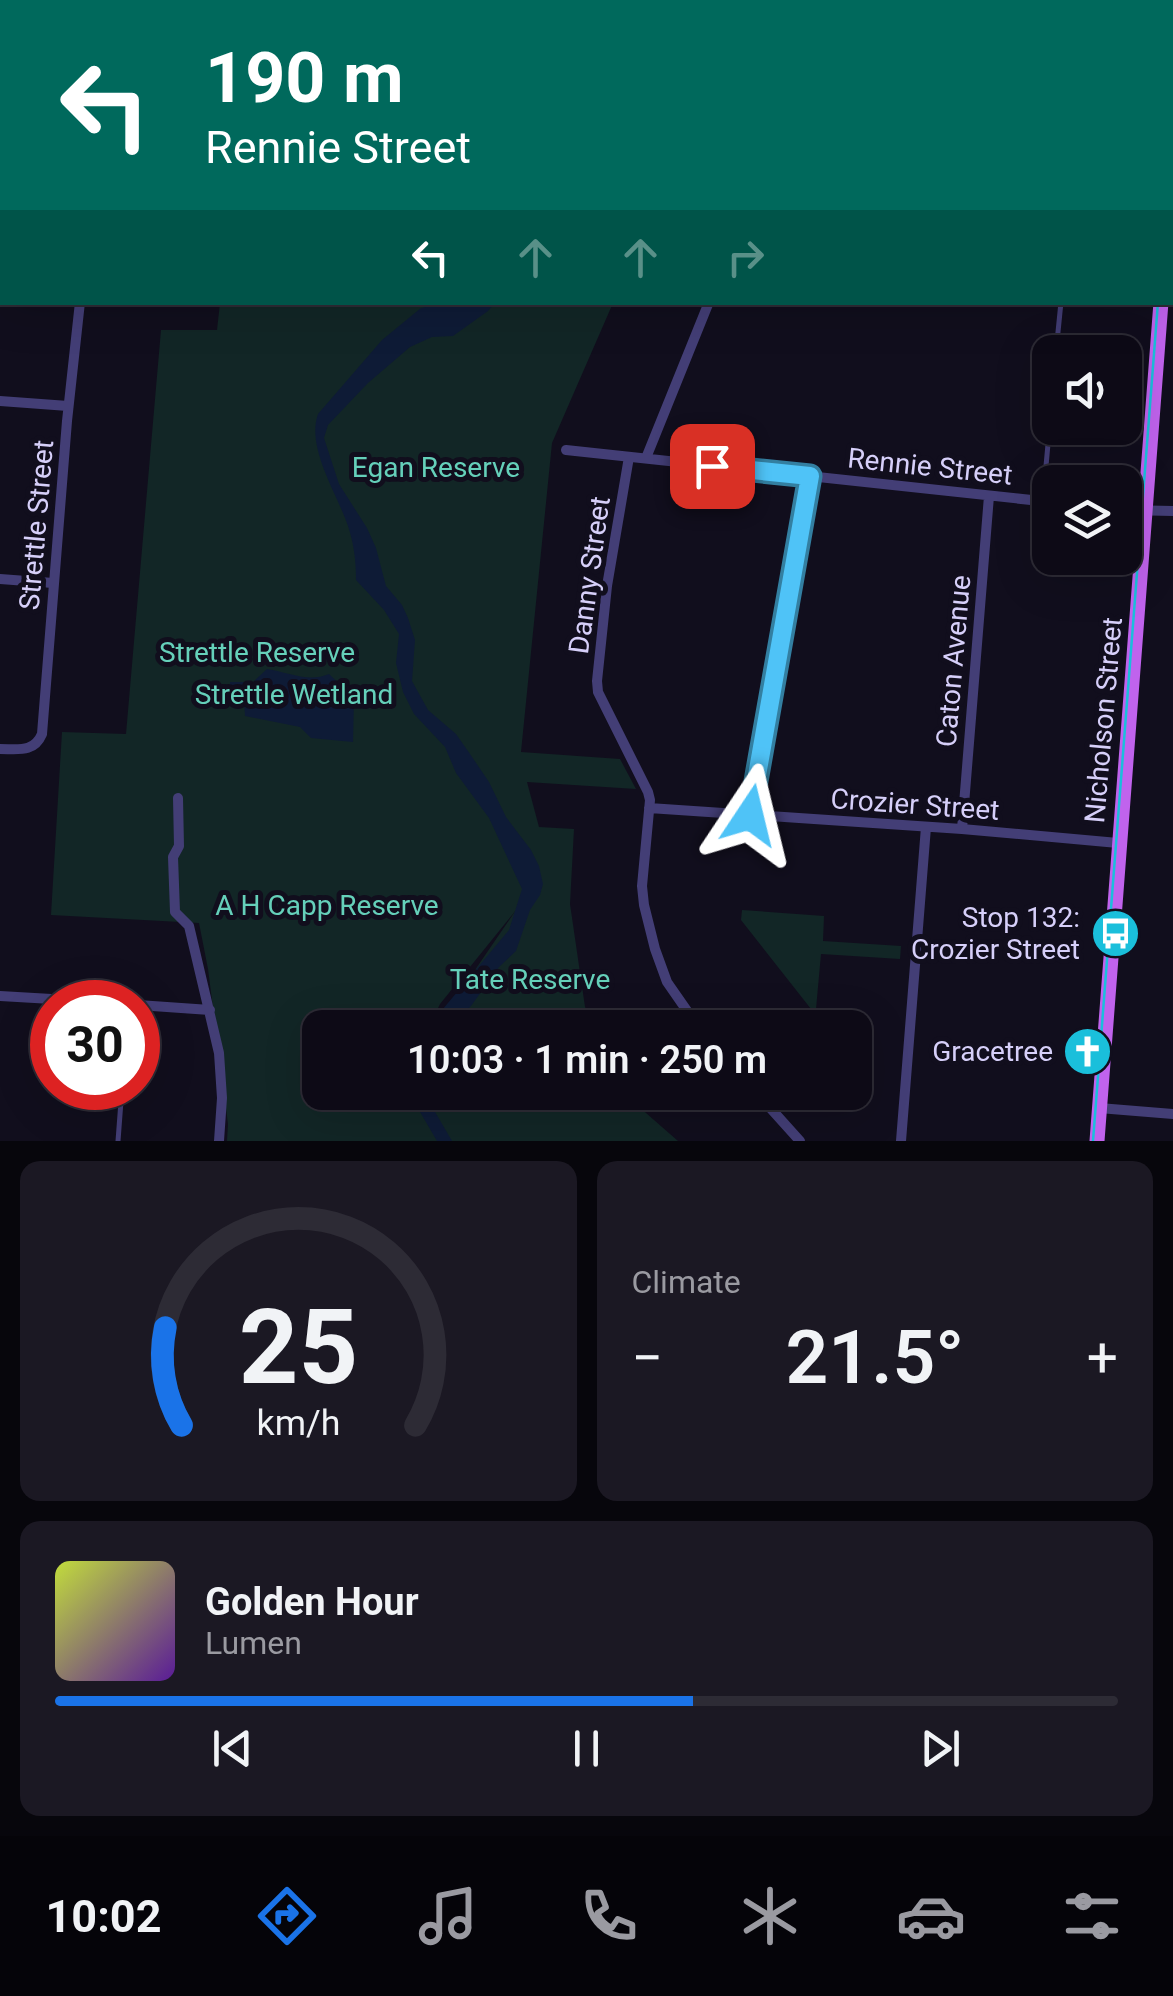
<!DOCTYPE html>
<meta charset="utf-8">
<style>
:root{--surface:#0d0a16;--page:#1b1823;--text:#f1f3f6;--muted:#9a9aa1;--line:#2d2b35;--accent:#1a73e8}
body{margin:0;font-family:Roboto,sans-serif;background:var(--page);color:var(--text);height:100vh;display:flex;flex-direction:column;font-size:38px;white-space:nowrap}
*{box-sizing:border-box;margin:0}
p{font-size:32px;color:var(--muted)}
.icon{flex:none;width:55px;height:55px;fill:none;stroke:currentColor;stroke-width:2;stroke-linecap:round;stroke-linejoin:round}
.map{position:relative;height:1141px;overflow:hidden}
.sheet{display:flex;flex-direction:column;gap:20px;padding:20px;background:#07060c;flex:1}
.sheet>*{flex:none}
.hud{position:absolute;left:0px;top:0px;width:1175px;height:305px;box-shadow:0 10px 40px #0002,0 0 0 2px var(--line);background:#00695c;color:#fff;overflow:hidden}
.buttons{position:absolute;left:1032px;top:335px;display:grid;gap:20px}
.buttons a{display:grid;place-items:center;width:110px;height:110px;border-radius:20px;background:var(--surface);box-shadow:0 10px 40px #0002,0 0 0 2px var(--line);font-size:50px}
.speed{position:absolute;left:30px;top:980px;display:flex;gap:20px;font-size:50px;font-weight:700;text-align:center}
.speed>*{display:grid;place-content:center;width:130px;height:130px;border-radius:50%;background:var(--surface);box-shadow:0 10px 40px #0002,0 0 0 2px var(--line);line-height:1}
.speed .limit{border:15px solid #d22;background:#fff;color:#111}
.pin{position:absolute;display:grid;place-items:center;width:85px;height:85px;color:#fff;margin:-42px;border-radius:20px;box-shadow:0 5px 15px #0006}
.me{position:absolute;width:110px;margin:-55px;rotate:10deg;stroke-linejoin:round;filter:drop-shadow(0 0 8px #0008)}
.turn{display:flex;align-items:center;gap:35px;height:210px;padding:0 40px;font-size:45px}
.turn .icon{width:130px;height:130px;stroke-width:2.5}
.turn b{display:block;font-size:70px;line-height:85px}
.lanes{display:flex;align-items:center;height:95px;padding:0 40px;background:#0003;justify-content:center;gap:50px;direction:ltr}
.lanes .off{opacity:.35}
.big{font-size:75px;font-weight:600;line-height:1.1}
.sheet .card{flex:1;display:flex;flex-direction:column;justify-content:center;gap:15px;min-width:0;padding:0 35px;border-radius:20px;background:var(--page)}
.sheet .dial{align-items:center;gap:0}
.dial svg{height:260px;overflow:visible;fill:none;stroke:var(--line);stroke-width:7;stroke-linecap:round;text-anchor:middle}
.dial text{fill:var(--text);stroke:none}
.song{display:flex;align-items:center;gap:30px}
.cover{width:120px;height:120px;border-radius:15px;background:linear-gradient(135deg,hsl(70 70% 55%),hsl(270 70% 35%))}
.played{height:10px;border-radius:5px;background:linear-gradient(90deg,var(--accent) 60%,var(--line) 60%)}
.keys{display:flex;justify-content:space-around;direction:ltr}
.heat{display:flex;justify-content:space-between;align-items:center;font-size:55px;direction:ltr}
.sheet .tiles{flex:1;display:grid;gap:20px;grid-template-columns:1fr 1fr}
.card:last-child{grid-column:span 2}
.trip{position:absolute;left:302px;top:1010px;width:570px;height:100px;border-radius:20px;background:var(--surface);box-shadow:0 10px 40px #0002,0 0 0 2px var(--line);font-weight:600;line-height:100px;text-align:center}
.menu{display:flex;height:160px;justify-content:space-around;align-items:center;background:#050409;color:var(--muted)}
.menu .icon{width:70px;height:70px}
.menu .on{color:var(--accent)}
.menu b{font-size:45px;color:var(--text)}
.map>svg:first-child{display:block}
.green{fill:#122626}
.water{fill:#0e1b36}
.lines{fill:none;stroke-linecap:round;stroke-linejoin:round}
.lane{stroke:#433e76;stroke-width:5}
.street{stroke:#433e76;stroke-width:10}
.primary{stroke:#c063ed;stroke-width:15}
.tram{stroke:#1abfdb;stroke-width:2.5}
.route-casing{stroke:#337fa1;stroke-width:25}
.route{stroke:#4fc3f7;stroke-width:18}
.labels{text-anchor:middle;stroke-width:10;stroke-linejoin:round;paint-order:stroke}
.street-label{font-size:28px;fill:#d6cff9;stroke:#110e1d}
.park-label{font-size:28px;fill:#65d0ba;stroke:#110e1d}
.poi-label{font-size:28px;fill:#d6cff9;stroke:#110e1d;text-anchor:end}
</style>
<div class="map">
<svg width="1173" height="1141" viewBox="0 0 1173 1141">
<rect width="100%" height="100%" fill="#110e1d"/>
<path class="green" d="M220,303H613L552,443L521,752L620,759L636,789L527,782L539,827L574,829L570,904L585,1007L596,1027H436L516,910L440,1004L429,1027L320,1028V1092L631,1093L638,1106L678,1141H227L228,1124L208,969L199,923L51,915L62,732L126,734L161,330H217Z
M742,910L824,916L823,941L901,946L900,959L821,954L816,1009H811L741,920Z"/>
<path class="water" d="M448,302L495,303L488,311L453,336L432,337L410,347L368,383L328,425L324,438L339,484L367,528L376,548L386,586L402,605L408,618L415,640L412,681L428,710L456,734L470,754L489,782L506,817L531,850L539,866L543,884L540,895L530,910L516,951L499,967L471,1006L449,1027L427,1028L509,930L522,889L489,818L456,773L445,747L414,714L403,692L396,663L399,634L384,610L356,580C356,561 354,544 348,526C337,493 306,448 318,414L382,340L421,308Z
M267,669C288,672 308,683 329,674L354,698L353,742L311,738L300,727L245,716L244,700L230,690V682H253Z
M409,1093H424L452,1141H437Z"/>
<g class="lines">
<path class="lane" d="M1172,194H1173
M1056,352L1061,302
M1043,499L1050,422
M118,1141L122,1088"/>
<path class="street" d="M99,2V0
M371,2L372,0
M921,2V0
M1172,122H1173
M0,231L2,232
M1172,299H1173
M0,401L68,406
M566,450L1050,502
M629,457L607,586L597,681L598,692L648,792L650,800L642,886L644,905L655,949L667,982L699,1028
M646,458L709,302
M1125,510L1173,511
M0,579L53,583
M0,749C18,749 34,753 42,734L67,421L80,302
M178,798L179,846L173,857L175,912L189,926L219,1053L222,1098L219,1141
M649,808L962,829L1118,843
M750,815L810,476
M962,829L989,496
M0,996L103,1002
M138,1005L210,1010
M756,1092L800,1141
M1099,1108L1173,1114
M901,1141L926,827"/>
<path class="primary" d="M1172,248L1173,246
M1097,1141L1161,302"/>
<path class="tram" d="M1172,236L1173,234
M1172,260L1173,258
M1093,1141L1158,302"/>
</g>
<g class="lines">
<defs>
<path id="route" d="M712,466L810,476L750,815"/>
</defs>
<use href="#route" class="route-casing"/>
<use href="#route" class="route"/>
</g>
<defs>
<symbol id="bus-disc" viewBox="-11 -11 22 22"><circle r="9.5" fill="#1abfdb" stroke="#110e1d"/><path d="M-5-6H5V4H4V6H2V4H-2V6H-4V4H-5ZM-3.5-4V0h7V-4ZM-3.5 1.2v1.5H-2V1.2ZM2 1.2v1.5H3.5V1.2Z" fill="#fff"/></symbol>
<symbol id="church-disc" viewBox="-11 -11 22 22"><circle r="9.5" fill="#1abfdb" stroke="#110e1d"/><path d="M-1.2-6h2.4v3.5h3.3v2.4h-3.3V6h-2.4V-.1h-3.3v-2.4h3.3Z" fill="#fff"/></symbol>
</defs>
<g fill-rule="evenodd">
<use href="#bus-disc" x="1088" y="906" width="55" height="55"/>
<use href="#church-disc" x="1060" y="1024" width="55" height="55"/>
</g>
<g class="labels">
<g class="street-label">
<text transform="translate(930 466) rotate(6)" y="10">Rennie Street</text>
<text transform="translate(36 525) rotate(-85)" y="10">Strettle Street</text>
<text transform="translate(589 575) rotate(-82)" y="10">Danny Street</text>
<text transform="translate(953 661) rotate(-85)" y="10">Caton Avenue</text>
<text transform="translate(1103 720) rotate(-85)" y="10">Nicholson Street</text>
<text transform="translate(915 804) rotate(4)" y="10">Crozier Street</text>
</g>
<g class="park-label">
<text x="436" y="477">Egan Reserve</text>
<text x="257" y="662">Strettle Reserve</text>
<text x="294" y="704">Strettle Wetland</text>
<text x="327" y="915">A H Capp Reserve</text>
<text x="530" y="989">Tate Reserve</text>
</g>
<g class="poi-label">
<text x="1080" y="927">Stop 132:<tspan x="1080" dy="32">Crozier Street</tspan></text>
<text x="1053" y="1061">Gracetree</text>
</g>
</g>
</svg>
<div class="buttons">
<a><svg class="icon" aria-label="sound" viewBox="0 0 24 24"><path d="M4 9h4l5-4v14l-5-4H4zM17 9q2 3 0 6"/></svg></a>
<a><svg class="icon" aria-label="layers" viewBox="0 0 24 24"><path d="M12 4l9 5-9 5-9-5zM3 14l9 5 9-5"/></svg></a>
</div>
<div class="speed"><div class="limit">30</div></div>
<div class="pin" style="left:712px;top:466px;background:#d93025"><svg class="icon" aria-label="arrive" viewBox="0 0 24 24"><path d="M6 21V4h12l-3 4 3 4H6"/></svg></div>
<svg class="me" style="left:750px;top:815px" viewBox="-20 -20 40 40"><path d="M0-17L14 15 0 8-14 15z" fill="#4fc3f7" stroke="#fff" stroke-width="4"/></svg>
<div class="trip">10:03 · 1 min · 250 m</div>
<div class="hud">
<div class="turn"><svg class="icon" aria-label="left" viewBox="0 0 24 24"><path d="M17 20v-9H6M10 6l-5 5 5 5"/></svg><div><b>190 m</b>Rennie Street</div></div>
<div class="lanes"><svg class="icon" aria-label="left" viewBox="0 0 24 24"><path d="M17 20v-9H6M10 6l-5 5 5 5"/></svg><svg class="icon off" aria-label="ahead" viewBox="0 0 24 24"><path d="M12 20V5M6 11l6-6 6 6"/></svg><svg class="icon off" aria-label="ahead" viewBox="0 0 24 24"><path d="M12 20V5M6 11l6-6 6 6"/></svg><svg class="icon off" aria-label="right" viewBox="0 0 24 24"><path d="M7 20v-9h11M14 6l5 5-5 5"/></svg></div>
</div>
</div>
<section class="sheet">
<div class="tiles">
<div class="card dial"><svg viewBox="0 0 100 80">
<path d="M14 69A42 42 0 1 1 86 69"/>
<path d="M14 69A42 42 0 0 1 9 39" stroke="#1a73e8"/>
<text x="50" y="56" font-size="32" font-weight="700">25</text>
<text x="50" y="72" font-size="11">km/h</text>
</svg></div>
<div class="card"><p>Climate</p>
<div class="heat"><a>−</a><b class="big">21.5°</b><a>+</a></div>
</div>
<div class="card">
<div class="song"><i class="cover"></i><div><b>Golden Hour</b><p>Lumen</p></div></div>
<div class="played"></div>
<div class="keys"><svg class="icon" aria-label="previous" viewBox="0 0 24 24"><path d="M18 5L8 12l10 7zM5 5v14"/></svg><svg class="icon" aria-label="pause" viewBox="0 0 24 24"><path d="M8 5v14M16 5v14"/></svg><svg class="icon" aria-label="next" viewBox="0 0 24 24"><path d="M6 5l10 7-10 7zM19 5v14"/></svg></div>
</div>
</div>
</section>
<nav class="menu">
<b>10:02</b>
<svg class="icon on" aria-label="directions" viewBox="0 0 24 24"><path d="M12 3l9 9-9 9-9-9zM9 14v-3h6M13 9l2 2-2 2"/></svg>
<svg class="icon" aria-label="music" viewBox="0 0 24 24"><path d="M9 18V5l10-2v13"/><circle cx="6" cy="18" r="3"/><circle cx="16" cy="16" r="3"/></svg>
<svg class="icon" aria-label="phone" viewBox="0 0 24 24"><path d="M5 4h4l2 5-3 2q2 4 5 5l2-3 5 2v4C11 20 4 13 5 4z"/></svg>
<svg class="icon" aria-label="climate" viewBox="0 0 24 24"><path d="M12 3v18M4 7l16 10M4 17L20 7"/></svg>
<svg class="icon" aria-label="car" viewBox="0 0 24 24"><path d="M5 17H2v-5l4-1 3-4h7l3 4 3 1v5h-3M9 17h6M6 11h13"/><circle cx="7" cy="17" r="2"/><circle cx="17" cy="17" r="2"/></svg>
<svg class="icon" aria-label="filters" viewBox="0 0 24 24"><path d="M4 7h16M4 17h16"/><circle cx="9" cy="7" r="2"/><circle cx="15" cy="17" r="2"/></svg>
</nav>
